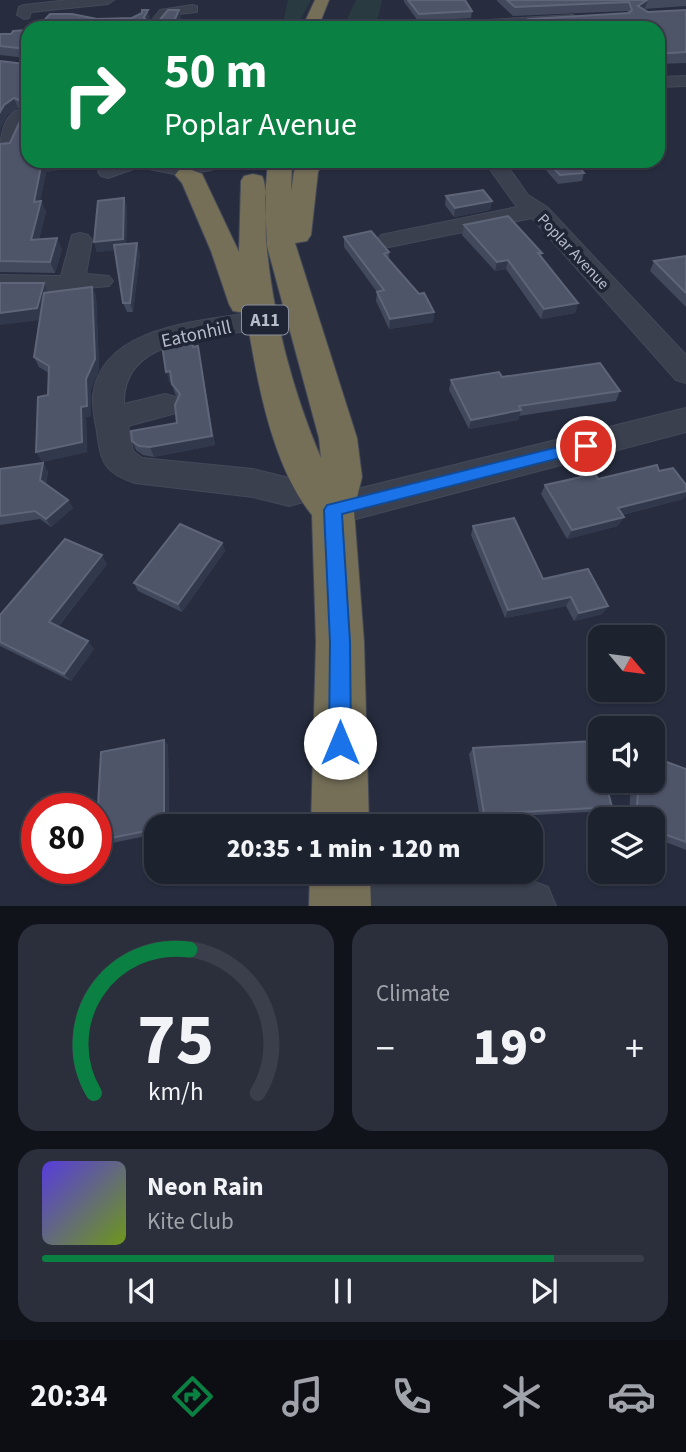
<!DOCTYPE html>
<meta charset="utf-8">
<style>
:root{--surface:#1d222f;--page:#2a2f3b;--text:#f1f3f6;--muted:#a0a4aa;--line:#3b3f4b;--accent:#0b8043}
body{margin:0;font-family:"Source Sans 3",sans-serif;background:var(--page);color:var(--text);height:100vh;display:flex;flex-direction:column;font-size:26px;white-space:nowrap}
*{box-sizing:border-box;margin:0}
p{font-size:23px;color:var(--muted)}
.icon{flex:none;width:38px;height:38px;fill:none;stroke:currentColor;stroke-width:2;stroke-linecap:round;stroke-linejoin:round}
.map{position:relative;height:906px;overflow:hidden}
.details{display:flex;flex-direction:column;gap:18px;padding:18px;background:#10131a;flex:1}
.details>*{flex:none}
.guide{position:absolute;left:21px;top:21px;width:644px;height:147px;border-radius:21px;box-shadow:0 2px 5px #0004,0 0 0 2px var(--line);background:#0b8043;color:#fff;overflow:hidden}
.needle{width:46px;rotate:119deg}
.tools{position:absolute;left:588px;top:625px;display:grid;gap:14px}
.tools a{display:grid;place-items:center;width:77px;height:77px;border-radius:14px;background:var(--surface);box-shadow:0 2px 5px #0004,0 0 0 2px var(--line);font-size:35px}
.speed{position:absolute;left:21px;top:793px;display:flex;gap:14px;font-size:35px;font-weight:700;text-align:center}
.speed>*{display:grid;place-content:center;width:91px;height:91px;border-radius:50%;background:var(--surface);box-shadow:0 2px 5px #0004,0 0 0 2px var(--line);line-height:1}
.speed .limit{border:10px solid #d22;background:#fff;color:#111}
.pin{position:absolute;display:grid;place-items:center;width:60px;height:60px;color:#fff;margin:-30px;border:4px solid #fff;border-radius:50%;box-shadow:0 2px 7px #0007}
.me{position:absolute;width:77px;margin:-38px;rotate:0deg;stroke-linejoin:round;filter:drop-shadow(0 0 5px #0008)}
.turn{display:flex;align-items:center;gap:24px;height:147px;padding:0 28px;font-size:32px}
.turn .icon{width:91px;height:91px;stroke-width:2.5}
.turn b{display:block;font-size:49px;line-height:60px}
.big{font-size:52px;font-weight:800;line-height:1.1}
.details .card{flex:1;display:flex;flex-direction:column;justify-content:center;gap:10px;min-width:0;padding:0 24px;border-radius:21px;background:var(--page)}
.details .dial{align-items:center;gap:0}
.dial svg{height:182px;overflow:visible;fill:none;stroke:var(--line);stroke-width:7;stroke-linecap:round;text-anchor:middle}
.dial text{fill:var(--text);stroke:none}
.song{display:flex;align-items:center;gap:21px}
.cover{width:84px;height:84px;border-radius:10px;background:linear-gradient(135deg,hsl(250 70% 55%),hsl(80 70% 35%))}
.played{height:7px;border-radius:4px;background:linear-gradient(90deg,var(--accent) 85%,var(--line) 85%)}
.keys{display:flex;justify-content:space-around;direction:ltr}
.heat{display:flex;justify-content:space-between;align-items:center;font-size:38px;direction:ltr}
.details .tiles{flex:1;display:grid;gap:18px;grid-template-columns:1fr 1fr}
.card:last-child{grid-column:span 2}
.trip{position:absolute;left:144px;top:814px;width:399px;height:70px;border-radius:21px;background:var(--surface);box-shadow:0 2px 5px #0004,0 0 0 2px var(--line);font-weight:800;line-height:70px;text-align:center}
.tab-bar{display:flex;height:112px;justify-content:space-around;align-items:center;background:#0c0e13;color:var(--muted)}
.tab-bar .icon{width:49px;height:49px}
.tab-bar .on{color:var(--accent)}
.tab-bar b{font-size:32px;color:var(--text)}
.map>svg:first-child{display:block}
.green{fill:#293a40}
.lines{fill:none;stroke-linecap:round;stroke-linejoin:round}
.minor-casing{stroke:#444959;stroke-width:2}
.highway-casing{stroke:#434857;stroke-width:2}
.minor{fill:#3b404f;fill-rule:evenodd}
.highway{fill:#756f58;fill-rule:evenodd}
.wall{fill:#42495d}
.shaded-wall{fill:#32384c}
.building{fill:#4e5569;stroke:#5f6578;stroke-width:2}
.route{fill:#1a73e8;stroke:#114b97;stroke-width:2}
.labels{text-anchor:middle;stroke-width:7;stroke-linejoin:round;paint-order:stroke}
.far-street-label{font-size:16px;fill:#b7bbca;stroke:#202535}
.shield{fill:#202535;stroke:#8a8e9d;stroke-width:2}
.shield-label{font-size:18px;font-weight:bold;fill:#b7bbca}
.street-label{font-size:19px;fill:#b7bbca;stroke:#202535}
</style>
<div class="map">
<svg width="686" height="906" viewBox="0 0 686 906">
<rect width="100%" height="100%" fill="#272d3f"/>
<path class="green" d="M288,0H311L296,28H282Z
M356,0H382L379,15L371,28H343Z"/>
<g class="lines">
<defs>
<path id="minor" d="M69,0H114L108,4L31,12L29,18L24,19L17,15L19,7L24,5Z
M192,5L197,6V12L169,15L160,28H150L148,25L160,10Z
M573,15L580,19L578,22L490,28H411L418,24Z
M686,76V86L658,87V77Z
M19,110L28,115L15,148L12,152L0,153C0,139 3,114 19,110Z
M118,161H209L215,166L212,170L179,175L139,167L108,178L101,176L98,172L101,168Z
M484,161H504L528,195L547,207L686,355V383L676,380L532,218L389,247L381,245L377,240L381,235L517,207Z
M80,233L88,235L92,240L86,274L109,276L113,281L109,286L32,293L0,291V275L61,276L72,235Z
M250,313L260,316L264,322L260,328C214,340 122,335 124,404L165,394L176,397L181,405L176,413L128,426L133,451L142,458L253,469L289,478L313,472L325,476L330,486L325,496L289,506L253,497L135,483C104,473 101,462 97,432C95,420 92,407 93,395C101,327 199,321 250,313Z
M686,408V432L333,525L320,520L315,510L320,500L333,495Z
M401,872H509L548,887L556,906H352L360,887Z"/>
<path id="highway" d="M315,0H329L318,28H302Z
M268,161H292L291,192L294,172L299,161H323L318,172L311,235L307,241L295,243L357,438L362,477L354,510L364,642L369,826H311L316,642L312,515C271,465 256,375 246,313L233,311L229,304L211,251L182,183L175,175L179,170L187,168L202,174L239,252L241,181L244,176L253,174L262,176C268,186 265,225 266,239C272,313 292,390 321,458L319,438L267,246L265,197Z
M310,872H370L371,906H309Z"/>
</defs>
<use href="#minor" class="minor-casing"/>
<use href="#highway" class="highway-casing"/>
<use href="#minor" class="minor"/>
<use href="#highway" class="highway"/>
</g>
<path class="wall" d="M404,0H465L472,11L471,18L418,21L404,2Z
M497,0H686V6L644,9L648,12L686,10V63L658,64V28H527L529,19L627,13V11L513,16L497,1Z
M28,30V161L84,166L46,172L40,201H41L46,212L39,239L62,249L55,273L0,272V144L10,143L25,111L18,108L7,115L1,127L0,61L25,64L27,61V58L0,55V34H11Z
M538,161H574L584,173L582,181L558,184Z
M446,196L492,201L490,210L454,217L445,205Z
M124,198L127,207L126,244L140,253L133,312H127L123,303L115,250L97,252L94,242Z
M464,225L542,253L541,257L578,303L575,313L541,319L506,269L495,271L462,235Z
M344,237L389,252V259L434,312L433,322L389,329L376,301L377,292L344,247Z
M686,256V307L650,271L654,261Z
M44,283L48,292L92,287L96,296L99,369L91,389V416L86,417L87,452L42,462L48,395L49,373L39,367L34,357Z
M198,346L215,445L154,457L143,455L136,450L132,441L177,423L178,398L175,394L172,382H169L193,347Z
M502,377L620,391L616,401L519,416L518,420L469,429L449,390L451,380Z
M43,463L48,472L46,484L68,500L73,508L51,527L40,519L0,525V469Z
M659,471L683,499L622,515L618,526L567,539L541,494L545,485Z
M473,526L543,579L608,606L602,614L574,621L566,606L505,618L471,535Z
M222,543L225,551L182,612L138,591L134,583Z
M107,564L58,627L94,649L71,681L0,646V615Z
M164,740L168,746L169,826H156V834L102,845L96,841Z
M473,748L612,807L605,811L480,818L469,754Z
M686,769V850L653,837V819H629L631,780H653Z"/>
<path class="shaded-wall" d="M647,0H648L645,8L636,16L638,6Z
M148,10L150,19L145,25L144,17Z
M179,10L181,18L177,28H171Z
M14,98L18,108L7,115L1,127L0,137V112L4,105Z
M42,161H86L84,166L46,172L38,212L34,202Z
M124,198L127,207L126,249L97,252L94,242Z
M41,201L46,212L36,251L31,240Z
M492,201L490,210L454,217L455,208Z
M57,238L62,249L55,273L50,262Z
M137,243L140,253L133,312L130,303Z
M508,260L506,269L495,271L497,262Z
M44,283L49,294L42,320L0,325V313Z
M92,287L96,296L99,369L91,389V416L86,417L87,452L42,462L36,452L81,407L86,379Z
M578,303L575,313L541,319L544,309Z
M434,312L433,322L389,329L390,319Z
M198,346L215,445L154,457L150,447L212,436Z
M170,371L173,381L169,382L166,372Z
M521,410L518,420L469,429L471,420Z
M43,463L48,472L45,488L40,480Z
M686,491V496L683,499L613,517L618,508Z
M68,500L73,508L51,527L46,519Z
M624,517L618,526L567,539L572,530Z
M222,543L225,551L182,612L178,604Z
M102,555L107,564L55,630L49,622Z
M571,597L566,606L505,618L508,610Z
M608,606L602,614L574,621L579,613Z
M88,641L94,649L71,681L64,674Z
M164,740L168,746L169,826H164Z"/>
<path class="building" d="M408,0H465L472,11L419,14Z
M507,0H647L638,6L648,12L686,10V52L658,54V28H539L529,19L629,13L632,10L629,2L515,7Z
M142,10H148L144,17L146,21L158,22L168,10H179L171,28H37L50,14H72L97,19L132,18L142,13Z
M455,23H480L483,28H458Z
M28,30V161H45H42L34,202L41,201L31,240L57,238L50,262L0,261V144L10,143L27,106L26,103L14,98L4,105L0,112V61L25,64L27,61V49L0,46V34H11L13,31Z
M547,161H574L584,173L560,175Z
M483,190L492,201L455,208L446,196Z
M124,198L123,239L94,242L98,201Z
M508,216L542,253H538L578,303L544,309L508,260L497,262L464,225Z
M371,231L389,252L384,254L419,294L424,293L434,312L390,319L377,292L384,290L344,237Z
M137,243L130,303H123L114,245Z
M686,256V293L654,261Z
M0,283H44L37,308L0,313Z
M92,287L95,359L86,379L87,406L81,407L82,442L36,452L38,397L48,395L49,366L34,357L44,293Z
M191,339L193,347L198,346L212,436L150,447L139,446L132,441L131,431L177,423L175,405L180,394L172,384L170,371L166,372L162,345Z
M600,363L620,391L519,406L521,410L471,420L451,380L499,372L502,377Z
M43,463L40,480L68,500L46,519L35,511L0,516V469Z
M657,465L659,471L673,468L686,485V491L618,508L624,517L572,530L545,485L595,474L598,479Z
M514,518L543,579L588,569L608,606L579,613L571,597L508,610L473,526Z
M180,524L222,543L178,604L134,583Z
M65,539L102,555L49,622L88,641L64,674L0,642V615Z
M164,740V826H156V829L96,841L101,752Z
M593,741L600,765V780H605L612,807L484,814L473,748Z
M653,757L686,769V842L653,830V819H636L639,780H653Z"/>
<path class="route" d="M586,440L593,446L591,450L342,514L350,642L351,743L348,750L340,754L332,750L329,743L330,642L324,510L327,505Z"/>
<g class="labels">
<g class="far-street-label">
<text transform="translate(574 251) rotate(47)" y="6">Poplar Avenue</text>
</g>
<rect class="shield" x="242" y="305.5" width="46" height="29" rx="5"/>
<g class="shield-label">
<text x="265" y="326">A11</text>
</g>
<g class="street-label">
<text transform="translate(196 333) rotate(-12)" y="7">Eatonhill</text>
</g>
</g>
</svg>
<div class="tools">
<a><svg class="needle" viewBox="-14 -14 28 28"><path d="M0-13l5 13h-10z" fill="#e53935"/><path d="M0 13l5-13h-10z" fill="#a0a4aa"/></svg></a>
<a><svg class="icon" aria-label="sound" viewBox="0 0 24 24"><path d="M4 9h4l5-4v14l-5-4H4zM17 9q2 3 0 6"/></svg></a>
<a><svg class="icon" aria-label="layers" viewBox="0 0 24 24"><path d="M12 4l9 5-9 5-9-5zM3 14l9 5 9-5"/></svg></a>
</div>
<div class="speed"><div class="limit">80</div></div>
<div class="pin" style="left:586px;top:446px;background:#d93025"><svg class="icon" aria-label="arrive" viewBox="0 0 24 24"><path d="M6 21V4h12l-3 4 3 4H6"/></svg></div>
<svg class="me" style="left:340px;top:743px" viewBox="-20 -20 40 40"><circle r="19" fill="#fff"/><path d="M0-13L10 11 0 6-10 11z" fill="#1a73e8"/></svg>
<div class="trip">20:35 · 1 min · 120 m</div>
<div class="guide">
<div class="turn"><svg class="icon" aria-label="right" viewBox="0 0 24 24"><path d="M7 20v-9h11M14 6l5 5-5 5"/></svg><div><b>50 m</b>Poplar Avenue</div></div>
</div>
</div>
<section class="details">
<div class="tiles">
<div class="card dial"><svg viewBox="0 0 100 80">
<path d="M14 69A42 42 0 1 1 86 69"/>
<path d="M14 69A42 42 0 0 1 56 6" stroke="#0b8043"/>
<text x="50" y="56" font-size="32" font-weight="700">75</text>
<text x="50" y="72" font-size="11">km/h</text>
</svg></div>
<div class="card"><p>Climate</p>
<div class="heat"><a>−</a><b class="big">19°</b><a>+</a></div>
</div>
<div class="card">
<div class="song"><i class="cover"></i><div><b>Neon Rain</b><p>Kite Club</p></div></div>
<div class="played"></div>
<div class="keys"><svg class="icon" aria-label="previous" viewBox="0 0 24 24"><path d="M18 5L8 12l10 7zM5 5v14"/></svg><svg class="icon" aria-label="pause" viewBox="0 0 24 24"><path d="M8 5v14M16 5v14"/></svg><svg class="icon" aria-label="next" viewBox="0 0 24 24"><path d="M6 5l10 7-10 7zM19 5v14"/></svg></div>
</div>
</div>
</section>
<nav class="tab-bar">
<b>20:34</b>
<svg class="icon on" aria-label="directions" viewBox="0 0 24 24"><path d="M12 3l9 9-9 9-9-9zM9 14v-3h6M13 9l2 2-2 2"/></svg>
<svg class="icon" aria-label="music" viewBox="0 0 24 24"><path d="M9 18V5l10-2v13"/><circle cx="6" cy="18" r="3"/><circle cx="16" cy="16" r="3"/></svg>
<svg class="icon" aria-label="phone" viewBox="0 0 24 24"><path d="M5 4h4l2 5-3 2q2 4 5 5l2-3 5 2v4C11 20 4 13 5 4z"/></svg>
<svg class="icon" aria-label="climate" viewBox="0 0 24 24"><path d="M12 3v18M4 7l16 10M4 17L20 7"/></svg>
<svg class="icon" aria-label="car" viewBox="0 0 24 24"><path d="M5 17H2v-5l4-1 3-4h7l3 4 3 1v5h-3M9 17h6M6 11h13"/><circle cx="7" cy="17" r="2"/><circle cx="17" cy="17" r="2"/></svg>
</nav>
